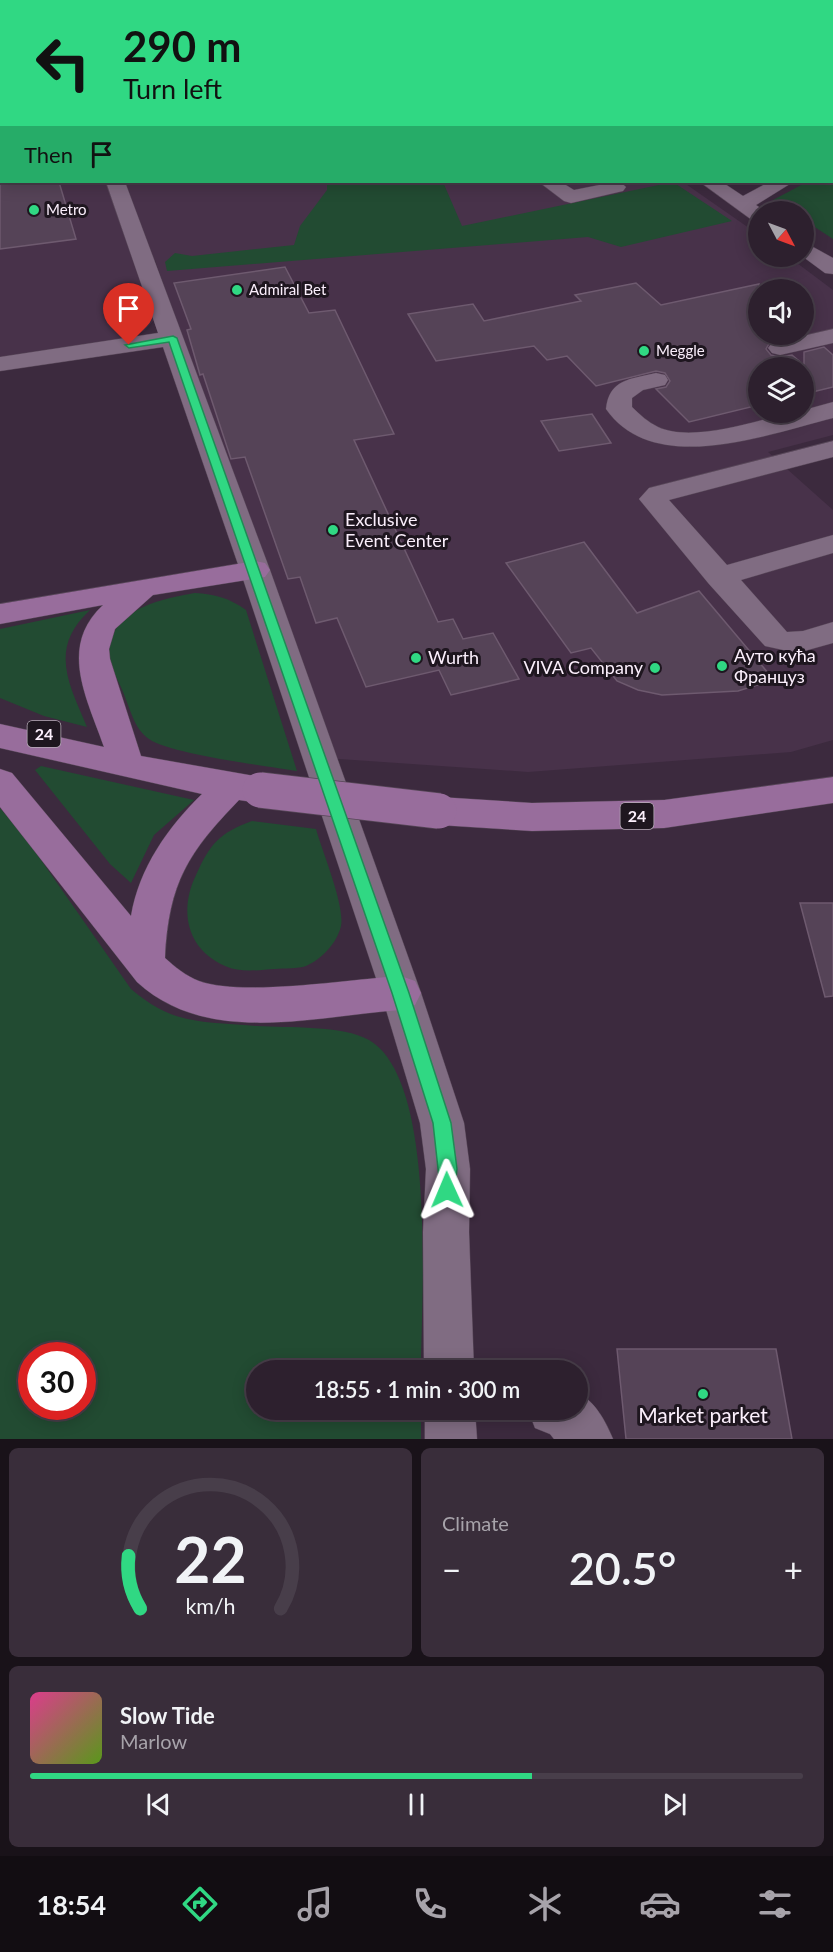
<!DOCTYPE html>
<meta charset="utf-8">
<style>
:root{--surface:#2d202e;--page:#392d3a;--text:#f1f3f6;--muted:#a7a3aa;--line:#483e4a;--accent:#30d883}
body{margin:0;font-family:Lato,sans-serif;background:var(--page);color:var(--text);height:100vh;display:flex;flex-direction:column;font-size:22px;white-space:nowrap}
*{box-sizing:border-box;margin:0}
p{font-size:20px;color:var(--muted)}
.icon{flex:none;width:33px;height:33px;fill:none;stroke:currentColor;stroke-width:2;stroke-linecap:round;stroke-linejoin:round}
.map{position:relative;height:1439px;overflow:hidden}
.sheet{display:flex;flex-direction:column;gap:9px;padding:9px;background:#191219;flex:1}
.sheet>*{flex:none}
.banner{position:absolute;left:0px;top:0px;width:834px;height:183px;box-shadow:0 3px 15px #0003,0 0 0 2px var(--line);background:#30d883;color:#111;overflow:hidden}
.needle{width:39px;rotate:131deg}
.tools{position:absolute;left:748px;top:201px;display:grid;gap:12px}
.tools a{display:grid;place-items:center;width:66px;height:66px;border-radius:50%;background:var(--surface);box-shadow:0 3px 15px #0003,0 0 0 2px var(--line);font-size:30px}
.speed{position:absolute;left:18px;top:1342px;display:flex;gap:12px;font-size:30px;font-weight:700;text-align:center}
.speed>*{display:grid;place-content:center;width:78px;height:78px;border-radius:50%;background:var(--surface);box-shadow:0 3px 15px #0003,0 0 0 2px var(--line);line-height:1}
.speed .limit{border:9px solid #d22;background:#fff;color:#111}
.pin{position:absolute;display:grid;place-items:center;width:51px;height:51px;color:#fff;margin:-62px -26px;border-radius:50% 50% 50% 0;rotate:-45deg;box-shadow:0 0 6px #0007}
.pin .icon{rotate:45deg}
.me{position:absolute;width:66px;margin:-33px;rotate:359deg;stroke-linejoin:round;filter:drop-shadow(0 0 4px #0008)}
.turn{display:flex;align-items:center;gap:21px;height:126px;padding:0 24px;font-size:27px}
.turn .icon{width:78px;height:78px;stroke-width:2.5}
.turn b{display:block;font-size:42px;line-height:51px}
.then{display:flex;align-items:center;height:57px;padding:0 24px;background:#0003;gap:12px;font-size:22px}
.big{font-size:45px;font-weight:600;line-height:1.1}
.sheet .tile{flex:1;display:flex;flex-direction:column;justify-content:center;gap:9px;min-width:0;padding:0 21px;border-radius:9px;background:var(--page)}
.sheet .dial{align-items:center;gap:0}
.dial svg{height:156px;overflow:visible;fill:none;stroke:var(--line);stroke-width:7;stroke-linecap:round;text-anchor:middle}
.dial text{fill:var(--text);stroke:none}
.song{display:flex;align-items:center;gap:18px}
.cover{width:72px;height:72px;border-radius:9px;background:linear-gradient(135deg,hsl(330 70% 55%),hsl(90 70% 35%))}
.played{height:6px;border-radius:3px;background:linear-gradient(90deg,var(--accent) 65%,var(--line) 65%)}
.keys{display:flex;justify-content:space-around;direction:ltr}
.heat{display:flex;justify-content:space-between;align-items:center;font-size:33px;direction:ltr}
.sheet .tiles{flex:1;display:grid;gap:9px;grid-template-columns:1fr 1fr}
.tile:last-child{grid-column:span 2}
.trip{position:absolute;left:246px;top:1360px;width:342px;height:60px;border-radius:30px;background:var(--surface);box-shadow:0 3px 15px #0003,0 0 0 2px var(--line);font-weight:600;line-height:60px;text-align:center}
.tab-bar{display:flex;height:96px;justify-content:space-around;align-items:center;background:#120d12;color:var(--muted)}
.tab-bar .icon{width:42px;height:42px}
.tab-bar .active{color:var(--accent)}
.tab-bar b{font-size:27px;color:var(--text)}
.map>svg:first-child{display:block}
.built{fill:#48324a;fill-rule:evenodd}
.green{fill:#224b32;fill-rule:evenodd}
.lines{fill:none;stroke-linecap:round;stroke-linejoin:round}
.stream{stroke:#5c886b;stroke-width:4.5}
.building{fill:#554357;stroke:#6e5a6f;stroke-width:1.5}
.minor-casing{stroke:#574758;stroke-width:1}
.major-casing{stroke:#574758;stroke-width:1}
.minor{fill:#806c82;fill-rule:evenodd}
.major{fill:#986d9c;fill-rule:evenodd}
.major-bridge-casing{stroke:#574758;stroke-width:37;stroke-linecap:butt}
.major-bridge{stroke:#986d9c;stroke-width:35}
.route{fill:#30d883;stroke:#1f8c55;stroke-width:1.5}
.poi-dot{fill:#30d883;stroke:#1e161f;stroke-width:2}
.labels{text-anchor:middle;stroke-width:6;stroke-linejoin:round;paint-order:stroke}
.far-poi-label{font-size:15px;fill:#fbeffc;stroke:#1e161f;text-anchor:start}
.shield{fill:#1e161f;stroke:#b9aeba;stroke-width:1.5}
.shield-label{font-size:16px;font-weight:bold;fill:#fbeffc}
.poi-label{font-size:18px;fill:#fbeffc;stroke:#1e161f;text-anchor:start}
.near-poi-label{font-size:21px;fill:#fbeffc;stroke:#1e161f}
</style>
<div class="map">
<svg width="833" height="1439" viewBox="0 0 833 1439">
<rect width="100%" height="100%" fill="#3c2a3e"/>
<path class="built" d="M0,0H408L410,1L2,2L0,17Z
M0,38L2,182H683L759,235V256L789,257L833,290V435L768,452L833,510V740L791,752L528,772L325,758L155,260L144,274L155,319L144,331L126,338L0,357ZM759,290H804V334H759ZM759,368H804V412H759Z"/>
<path class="green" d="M833,167V239L804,220V212L790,211L773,200L807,182H832Z
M327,182H443L462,226L673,182L732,221L621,247L588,237L167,271L165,262L175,253L192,256L294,245L300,226L327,190Z
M195,593C215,594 229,598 246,610L297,771C266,766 170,754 149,739C134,729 130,708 123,692C119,681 108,665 109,653C110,609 161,599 195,593Z
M90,610C49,648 68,682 87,727L44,716L0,698V629Z
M41,766L194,800L154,835L131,883L110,864L35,770Z
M0,808L25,837L131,989C174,1026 203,1021 257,1026C288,1028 343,1025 369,1040C438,1080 421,1299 421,1371H256V1410H421V1439H0ZM32,1356H82V1407H32Z
M252,821L316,829C322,851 345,905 341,926C337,943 322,959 306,966C298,969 284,968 275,969C259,970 240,973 225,966C186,949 179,910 196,875C210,844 219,833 252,821Z"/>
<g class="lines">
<path class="stream" d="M206,2L219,0"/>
</g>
<path class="building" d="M0,182H59L76,239L0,249Z
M285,267L309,313L335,310L394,434L354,440L438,622L453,619L463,639L493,633L519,679L451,695L439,670L366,687L337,618L316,623L300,577L288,579L245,457L231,459L203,374L200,375L187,330L191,329L174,283Z
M636,283L661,305L759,284V334H767L774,340L770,342L766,349L771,355L779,357L792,355L804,365V352L824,347L833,355V387L804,394V368H759V405L689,422L656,389L666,387L670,381L665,373L656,371L596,386L567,356L547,360L534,346L436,361L408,314L473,304L484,321L581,301L575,295Z
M592,414L611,443L559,451L541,421Z
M584,542L637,613L699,591L774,680L738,691L662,695L638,690L617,681L591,648L571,653L506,563Z
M800,903H833V996L825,997Z
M617,1349H776L792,1439H626Z"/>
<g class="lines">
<defs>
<path id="minor" d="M62,0H77L61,2Z
M348,0H371L347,2Z
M416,0H431L432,2H417Z
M0,59H2V69H0Z
M0,102H2V112H0Z
M832,148H833V160H832Z
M106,182H125L270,570L421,993L464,1123L470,1169L469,1232L474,1371H424L423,1232L426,1169L420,1123L381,993L240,570L163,347L0,371V357L158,333Z
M539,182H561L574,190L599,185L598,182H620L626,187L623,191L571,203L564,201Z
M700,182H722L743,196L769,182H793L756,205L766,212H759V222L752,220Z
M804,242L833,258V274L825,273L802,256Z
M833,329V343L780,355L772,353L768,348L772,343Z
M656,373L665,375L668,380L665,385L643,390L632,398V407C640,415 648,422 658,427C692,443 756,421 792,412H804V410L833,402V418C768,434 654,478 606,409C609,379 631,379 656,373Z
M833,441V457L669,500L727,565L833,535V553L741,580L787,632L803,631L833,622V643L797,653L765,646L709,584L639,499L649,488Z
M578,1393C595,1401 606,1422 613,1439H554L550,1434L535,1428L528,1410H578Z
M425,1410H475L477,1439H425Z"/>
<path id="major" d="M255,561L265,563L270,570L265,577L153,595L115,629L109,649L110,659L141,756L260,777L272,781L277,790L272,799L260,803L239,800C188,853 169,882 165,958C175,967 186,976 199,981C243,997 351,979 401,976L415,981L421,993L415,1005L401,1010C314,1016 208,1047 137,982L0,807V769L12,773L131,916C139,868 168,827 202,794L0,748V724L104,747C87,698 58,647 103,605L0,624V604Z
M833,777V803L664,828L532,831L439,825L427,821L421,811L427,801L439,797L532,803L664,800Z"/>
</defs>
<use href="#minor" class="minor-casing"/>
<use href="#major" class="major-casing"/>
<use href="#minor" class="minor"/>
<use href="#major" class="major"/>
<defs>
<path id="major-bridge" d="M260,790L439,811"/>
</defs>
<use href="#major-bridge" class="major-bridge-casing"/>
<use href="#major-bridge" class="major-bridge"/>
</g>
<path class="route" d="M173,336L177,338L409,993L451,1123L457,1169L454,1196L447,1199L441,1196L433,1123L392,993L169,342L129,348L125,345Z"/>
<g class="poi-dot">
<circle cx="34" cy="210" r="6"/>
<circle cx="237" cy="290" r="6"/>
<circle cx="644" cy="351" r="6"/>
<circle cx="333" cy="530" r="6"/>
<circle cx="416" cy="658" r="6"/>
<circle cx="722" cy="666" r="6"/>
<circle cx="655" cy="668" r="6"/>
<circle cx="703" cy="1394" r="6"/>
</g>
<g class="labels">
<g class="far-poi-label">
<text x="46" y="215">Metro</text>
<text x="249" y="295">Admiral Bet</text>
<text x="656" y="356">Meggle</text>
</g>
<g class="shield">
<rect x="27.5" y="721" width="33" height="26" rx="4.5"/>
<rect x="620.5" y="803" width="33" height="26" rx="4.5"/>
</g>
<g class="shield-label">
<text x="44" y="740">24</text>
<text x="637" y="822">24</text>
</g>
<g class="poi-label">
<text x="345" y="526">Exclusive<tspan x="345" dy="21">Event Center</tspan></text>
<text x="734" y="662">Ауто кућа<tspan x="734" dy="21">Француз</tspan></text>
<text x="428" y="664">Wurth</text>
<text x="643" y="674" text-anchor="end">VIVA Company</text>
</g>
<g class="near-poi-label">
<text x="703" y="1423">Market parket</text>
</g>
</g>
</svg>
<div class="tools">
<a><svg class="needle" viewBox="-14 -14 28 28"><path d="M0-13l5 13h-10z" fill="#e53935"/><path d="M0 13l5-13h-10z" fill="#a7a3aa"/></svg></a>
<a><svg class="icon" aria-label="sound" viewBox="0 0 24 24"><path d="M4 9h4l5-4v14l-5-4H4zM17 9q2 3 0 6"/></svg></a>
<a><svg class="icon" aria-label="layers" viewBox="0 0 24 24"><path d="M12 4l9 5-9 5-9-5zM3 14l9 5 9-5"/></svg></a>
</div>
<div class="speed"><div class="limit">30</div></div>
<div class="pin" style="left:129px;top:345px;background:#d93025"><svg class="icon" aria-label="arrive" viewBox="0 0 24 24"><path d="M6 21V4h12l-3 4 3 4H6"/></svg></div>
<svg class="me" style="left:447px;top:1190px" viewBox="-20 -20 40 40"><path d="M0-17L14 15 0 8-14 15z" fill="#30d883" stroke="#fff" stroke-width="4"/></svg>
<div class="trip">18:55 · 1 min · 300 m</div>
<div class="banner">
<div class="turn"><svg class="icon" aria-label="left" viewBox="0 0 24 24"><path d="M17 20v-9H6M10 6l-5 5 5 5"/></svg><div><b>290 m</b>Turn left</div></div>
<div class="then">Then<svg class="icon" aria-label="arrive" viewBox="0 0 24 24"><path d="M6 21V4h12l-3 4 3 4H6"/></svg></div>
</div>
</div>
<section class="sheet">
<div class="tiles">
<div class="tile dial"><svg viewBox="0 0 100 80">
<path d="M14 69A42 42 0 1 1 86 69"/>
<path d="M14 69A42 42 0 0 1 8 42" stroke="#30d883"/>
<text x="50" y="56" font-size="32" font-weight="700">22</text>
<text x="50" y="72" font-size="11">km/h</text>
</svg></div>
<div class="tile"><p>Climate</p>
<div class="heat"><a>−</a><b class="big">20.5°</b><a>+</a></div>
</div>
<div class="tile">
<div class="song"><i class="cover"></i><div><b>Slow Tide</b><p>Marlow</p></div></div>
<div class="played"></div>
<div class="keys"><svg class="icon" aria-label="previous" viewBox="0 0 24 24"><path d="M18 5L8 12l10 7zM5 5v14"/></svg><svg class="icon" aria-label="pause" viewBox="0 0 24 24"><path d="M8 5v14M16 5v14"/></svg><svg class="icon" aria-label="next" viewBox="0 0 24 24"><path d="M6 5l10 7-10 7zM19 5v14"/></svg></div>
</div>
</div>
</section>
<nav class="tab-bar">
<b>18:54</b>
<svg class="icon active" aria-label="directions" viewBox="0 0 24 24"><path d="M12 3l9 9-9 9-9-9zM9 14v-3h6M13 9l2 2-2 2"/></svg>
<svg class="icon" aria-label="music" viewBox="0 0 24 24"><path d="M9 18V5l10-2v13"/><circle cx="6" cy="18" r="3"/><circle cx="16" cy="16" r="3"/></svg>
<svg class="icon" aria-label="phone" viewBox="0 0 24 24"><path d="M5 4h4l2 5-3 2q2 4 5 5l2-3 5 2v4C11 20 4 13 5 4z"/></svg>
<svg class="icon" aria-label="climate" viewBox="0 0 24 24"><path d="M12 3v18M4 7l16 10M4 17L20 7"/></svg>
<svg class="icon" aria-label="car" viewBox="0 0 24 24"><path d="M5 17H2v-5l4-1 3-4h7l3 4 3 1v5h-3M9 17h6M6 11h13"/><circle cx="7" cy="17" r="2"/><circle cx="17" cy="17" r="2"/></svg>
<svg class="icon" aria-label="filters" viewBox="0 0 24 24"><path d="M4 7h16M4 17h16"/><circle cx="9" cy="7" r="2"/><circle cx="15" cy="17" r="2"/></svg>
</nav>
